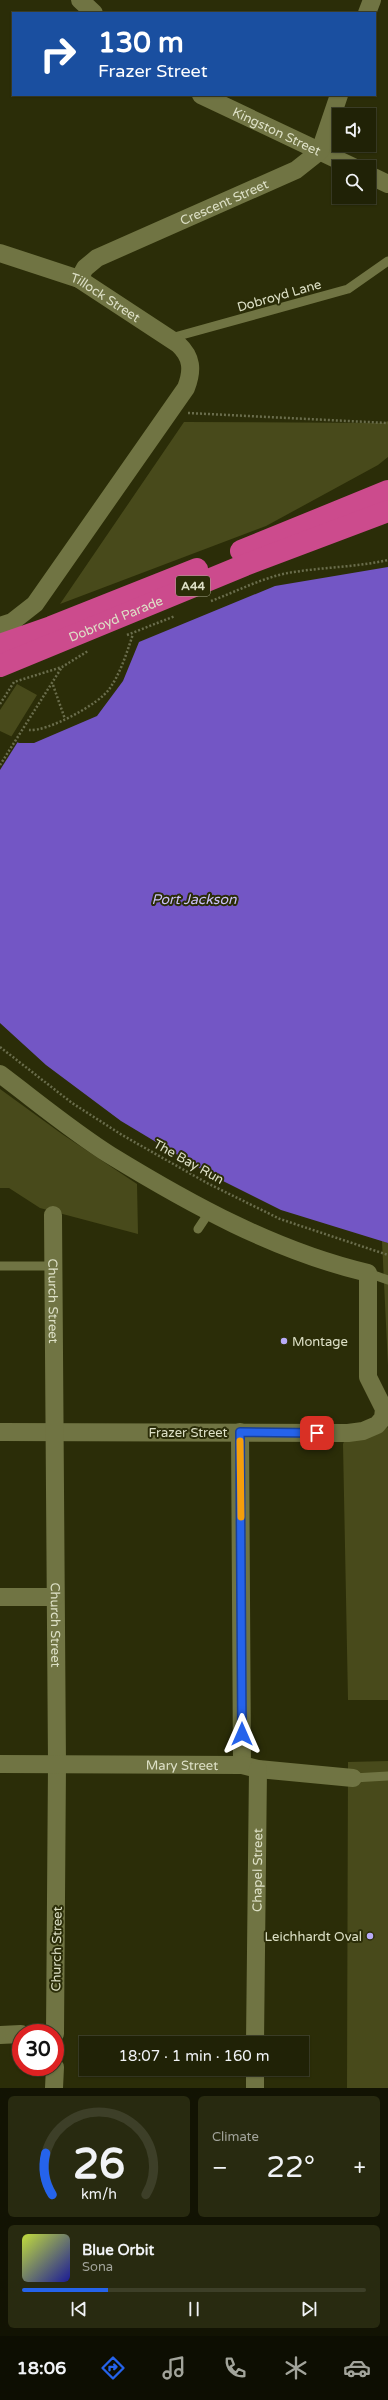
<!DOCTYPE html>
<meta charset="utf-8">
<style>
:root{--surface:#202206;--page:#282a10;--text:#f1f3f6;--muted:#a2a49b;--line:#3d3f28;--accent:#2563eb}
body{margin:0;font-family:"Varela Round",sans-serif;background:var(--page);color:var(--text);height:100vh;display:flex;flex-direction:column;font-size:15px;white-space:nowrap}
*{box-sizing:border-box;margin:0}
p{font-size:13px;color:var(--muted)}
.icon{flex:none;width:22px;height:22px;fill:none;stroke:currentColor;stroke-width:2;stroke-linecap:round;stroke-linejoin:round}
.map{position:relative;height:2088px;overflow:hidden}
.sheet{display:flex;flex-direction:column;gap:8px;padding:8px;background:#121303;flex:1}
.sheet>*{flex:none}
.hud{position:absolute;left:12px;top:12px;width:364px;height:84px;border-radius:0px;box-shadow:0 1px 3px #0004,0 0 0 1px var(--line);background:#1a4fa0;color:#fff;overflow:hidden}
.buttons{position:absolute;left:332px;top:108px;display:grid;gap:8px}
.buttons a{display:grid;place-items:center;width:44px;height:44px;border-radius:0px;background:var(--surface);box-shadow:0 1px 3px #0004,0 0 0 1px var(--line);font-size:20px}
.speed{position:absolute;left:12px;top:2024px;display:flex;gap:8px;font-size:20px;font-weight:700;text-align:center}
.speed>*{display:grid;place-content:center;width:52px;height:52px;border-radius:50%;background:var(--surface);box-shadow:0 1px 3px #0004,0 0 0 1px var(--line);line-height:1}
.speed .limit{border:6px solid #d22;background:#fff;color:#111}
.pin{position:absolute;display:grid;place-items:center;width:34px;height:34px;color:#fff;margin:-17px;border-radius:8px;box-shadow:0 2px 6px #0006}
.me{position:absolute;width:44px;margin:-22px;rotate:0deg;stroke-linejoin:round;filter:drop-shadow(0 0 3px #0008)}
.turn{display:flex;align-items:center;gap:14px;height:84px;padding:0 20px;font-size:18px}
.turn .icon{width:52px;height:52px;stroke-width:2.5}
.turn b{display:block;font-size:28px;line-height:34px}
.big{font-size:30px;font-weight:600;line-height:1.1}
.sheet .tile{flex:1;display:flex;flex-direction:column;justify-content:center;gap:6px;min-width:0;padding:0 14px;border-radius:6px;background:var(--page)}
.sheet .dial{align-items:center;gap:0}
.dial svg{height:104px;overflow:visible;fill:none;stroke:var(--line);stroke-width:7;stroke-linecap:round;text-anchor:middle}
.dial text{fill:var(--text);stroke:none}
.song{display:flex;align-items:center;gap:12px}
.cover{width:48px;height:48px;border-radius:6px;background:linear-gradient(135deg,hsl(70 70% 55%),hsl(240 70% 35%))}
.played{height:4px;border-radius:2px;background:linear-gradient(90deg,var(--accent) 25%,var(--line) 25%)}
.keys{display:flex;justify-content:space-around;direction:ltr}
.heat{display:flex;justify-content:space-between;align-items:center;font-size:22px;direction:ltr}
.sheet .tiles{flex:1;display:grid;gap:8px;grid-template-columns:1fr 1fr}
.tile:last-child{grid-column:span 2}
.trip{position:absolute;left:79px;top:2036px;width:230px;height:40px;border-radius:0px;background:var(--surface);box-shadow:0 1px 3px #0004,0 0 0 1px var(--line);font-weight:600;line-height:40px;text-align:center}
.menu{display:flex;height:64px;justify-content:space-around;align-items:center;background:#0d0e02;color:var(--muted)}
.menu .icon{width:28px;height:28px}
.menu .on{color:var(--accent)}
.menu b{font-size:18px;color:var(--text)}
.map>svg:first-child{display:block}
.green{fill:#484a1b}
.water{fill:#7356c5}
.pier{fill:#2b2d08}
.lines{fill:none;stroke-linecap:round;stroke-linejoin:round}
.path{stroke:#6a6d4c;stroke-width:2.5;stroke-dasharray:2 2;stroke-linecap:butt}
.lane{stroke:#707443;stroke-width:9}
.street{stroke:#707443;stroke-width:18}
.highway{stroke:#cc4b8d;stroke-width:22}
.route-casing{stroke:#184099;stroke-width:10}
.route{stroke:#2563eb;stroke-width:7}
.slow{stroke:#f59e0b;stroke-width:7}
.poi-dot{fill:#b8abf7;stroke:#2b2d08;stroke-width:1.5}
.labels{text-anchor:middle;stroke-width:4;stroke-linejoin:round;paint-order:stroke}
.shield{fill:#2b2d08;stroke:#a8aa8d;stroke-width:1}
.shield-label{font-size:12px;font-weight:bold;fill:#dde0c6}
.street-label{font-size:13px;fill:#dde0c6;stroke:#2b2d08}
.poi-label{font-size:13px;fill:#dde0c6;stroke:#2b2d08;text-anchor:start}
.water-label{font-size:14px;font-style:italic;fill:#cac1f9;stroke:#2b2d08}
</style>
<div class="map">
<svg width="388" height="2088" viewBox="0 0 388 2088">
<rect width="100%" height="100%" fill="#2b2d08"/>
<path class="green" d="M388,421V457L378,465L266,526L60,604L184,422L383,423Z
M17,684L37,695L0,755V710Z
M0,1089L62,1134L137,1184L138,1234L40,1208L9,1188H0Z
M382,1241L388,1243V1366Z
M388,1427V1700H348L343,1444L345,1439L382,1431Z
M388,1761V2088H347L348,1762Z"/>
<path class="water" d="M388,567V1243L281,1210L211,1175L121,1121L46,1065L0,1023V733L19,743H34L97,716L123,681L139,642L275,586Z"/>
<path class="pier" d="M0,731L19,740L0,770Z"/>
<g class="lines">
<path class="path" d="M188,413L388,423
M211,601C238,591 265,576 294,572C326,567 357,567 388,560
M127,635L175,616
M53,685L65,719
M0,704L14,682L62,667L88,651
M29,730C47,732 100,704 110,688C121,672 127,652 133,634
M0,765L62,667
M0,1047L72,1103L122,1135L207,1183L280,1219L388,1255"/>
<path class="lane" d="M171,338L348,289L388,261
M198,1229L210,1211
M0,1266H54
M368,1273L388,1280
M353,1778L388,1776"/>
<g class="street">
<path d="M80,0L94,13"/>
<path d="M367,13L372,0"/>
<path id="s1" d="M201,95L353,167"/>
<path d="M369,175L388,184"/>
<path id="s2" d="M0,253L79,279L178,344C192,357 193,370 186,388L35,604L12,622L0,626"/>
<path id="s3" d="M79,279L85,268L97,258L296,170L320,151L339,95"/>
<path d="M0,1074C36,1101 72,1131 110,1155C190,1204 275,1251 368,1273V1377L384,1409L383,1418L377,1425L363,1431L348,1433L0,1432"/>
<path id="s4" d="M53,1215L57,1764L55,2034"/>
<path d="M240,1432L242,1765"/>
<path d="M0,1597H55"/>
<path id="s5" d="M0,1764L242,1765L258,1769L353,1778"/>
<path d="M0,2035L21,2034"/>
<path id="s6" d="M255,2043L258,1769"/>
<path d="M54,2088L55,2067"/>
<path d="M255,2088V2069"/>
</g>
<g class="highway">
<path d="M241,551L388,491"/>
<path d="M0,645L51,627L197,569"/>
<path id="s7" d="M0,666L245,565L388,511"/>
</g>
</g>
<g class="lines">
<defs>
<path id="route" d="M242,1734L240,1432L317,1433"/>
</defs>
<use href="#route" class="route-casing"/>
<use href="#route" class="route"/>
<path class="slow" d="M240,1441L241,1517"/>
</g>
<g class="poi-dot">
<circle cx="284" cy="1341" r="4"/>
<circle cx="370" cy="1936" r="4"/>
</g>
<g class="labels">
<rect class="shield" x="176" y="576" width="34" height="20" rx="3"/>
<g class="shield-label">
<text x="193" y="590">A44</text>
</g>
<g class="street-label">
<text dy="5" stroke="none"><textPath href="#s1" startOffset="84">Kingston Street</textPath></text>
<text dy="5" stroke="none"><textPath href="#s3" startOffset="167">Crescent Street</textPath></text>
<text transform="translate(279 295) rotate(-16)" y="5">Dobroyd Lane</text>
<text dy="5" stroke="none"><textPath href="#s2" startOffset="115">Tillock Street</textPath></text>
<text dy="5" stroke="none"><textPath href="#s7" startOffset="125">Dobroyd Parade</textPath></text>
<text transform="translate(189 1161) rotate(29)" y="5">The Bay Run</text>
<text dy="5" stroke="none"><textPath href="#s4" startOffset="86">Church Street</textPath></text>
<text x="188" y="1437">Frazer Street</text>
<text dy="5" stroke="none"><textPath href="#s4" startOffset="410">Church Street</textPath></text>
<text dy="5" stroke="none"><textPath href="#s5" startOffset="182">Mary Street</textPath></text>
<text dy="5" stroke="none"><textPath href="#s6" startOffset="173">Chapel Street</textPath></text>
<text transform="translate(56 1949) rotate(-89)" y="5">Church Street</text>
</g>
<g class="poi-label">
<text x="292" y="1346">Montage</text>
<text x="362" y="1941" text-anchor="end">Leichhardt Oval</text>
</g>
<g class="water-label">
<text x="194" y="904">Port Jackson</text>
</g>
</g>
</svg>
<div class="buttons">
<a><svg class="icon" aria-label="sound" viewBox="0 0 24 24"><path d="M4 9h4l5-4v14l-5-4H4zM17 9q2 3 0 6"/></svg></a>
<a><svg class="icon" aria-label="search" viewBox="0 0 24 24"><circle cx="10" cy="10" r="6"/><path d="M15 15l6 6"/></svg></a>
</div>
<div class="speed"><div class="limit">30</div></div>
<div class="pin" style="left:317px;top:1433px;background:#d93025"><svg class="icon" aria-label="arrive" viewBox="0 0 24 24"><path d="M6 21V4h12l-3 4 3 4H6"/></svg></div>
<svg class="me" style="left:242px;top:1734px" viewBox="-20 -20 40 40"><path d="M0-17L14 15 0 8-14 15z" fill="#2563eb" stroke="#fff" stroke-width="4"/></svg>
<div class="trip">18:07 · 1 min · 160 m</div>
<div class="hud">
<div class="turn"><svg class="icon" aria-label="right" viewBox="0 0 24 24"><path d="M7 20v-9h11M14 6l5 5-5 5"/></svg><div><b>130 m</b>Frazer Street</div></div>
</div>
</div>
<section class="sheet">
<div class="tiles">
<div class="tile dial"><svg viewBox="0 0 100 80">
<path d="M14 69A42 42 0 1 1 86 69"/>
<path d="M14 69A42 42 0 0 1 9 37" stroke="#2563eb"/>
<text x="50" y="56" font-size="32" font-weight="700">26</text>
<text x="50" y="72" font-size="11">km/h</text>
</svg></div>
<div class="tile"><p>Climate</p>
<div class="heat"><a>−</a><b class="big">22°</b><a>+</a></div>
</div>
<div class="tile">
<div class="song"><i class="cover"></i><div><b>Blue Orbit</b><p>Sona</p></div></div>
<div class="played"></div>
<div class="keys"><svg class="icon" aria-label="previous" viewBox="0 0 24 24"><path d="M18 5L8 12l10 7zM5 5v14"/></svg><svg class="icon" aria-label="pause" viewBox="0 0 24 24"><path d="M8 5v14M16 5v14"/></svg><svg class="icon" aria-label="next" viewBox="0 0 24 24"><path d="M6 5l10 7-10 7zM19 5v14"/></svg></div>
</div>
</div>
</section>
<nav class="menu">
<b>18:06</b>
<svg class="icon on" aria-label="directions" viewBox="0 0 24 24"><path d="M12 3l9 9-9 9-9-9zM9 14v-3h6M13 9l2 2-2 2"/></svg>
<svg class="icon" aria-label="music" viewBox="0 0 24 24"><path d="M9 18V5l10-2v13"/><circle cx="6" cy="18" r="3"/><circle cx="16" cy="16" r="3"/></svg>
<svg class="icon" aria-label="phone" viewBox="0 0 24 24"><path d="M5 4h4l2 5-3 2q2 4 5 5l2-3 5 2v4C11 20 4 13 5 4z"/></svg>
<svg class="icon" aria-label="climate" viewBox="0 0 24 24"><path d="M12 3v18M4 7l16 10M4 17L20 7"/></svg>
<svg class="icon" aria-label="car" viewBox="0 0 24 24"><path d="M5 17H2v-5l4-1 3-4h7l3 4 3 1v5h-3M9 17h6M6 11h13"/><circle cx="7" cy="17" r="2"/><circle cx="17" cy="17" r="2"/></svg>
</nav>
